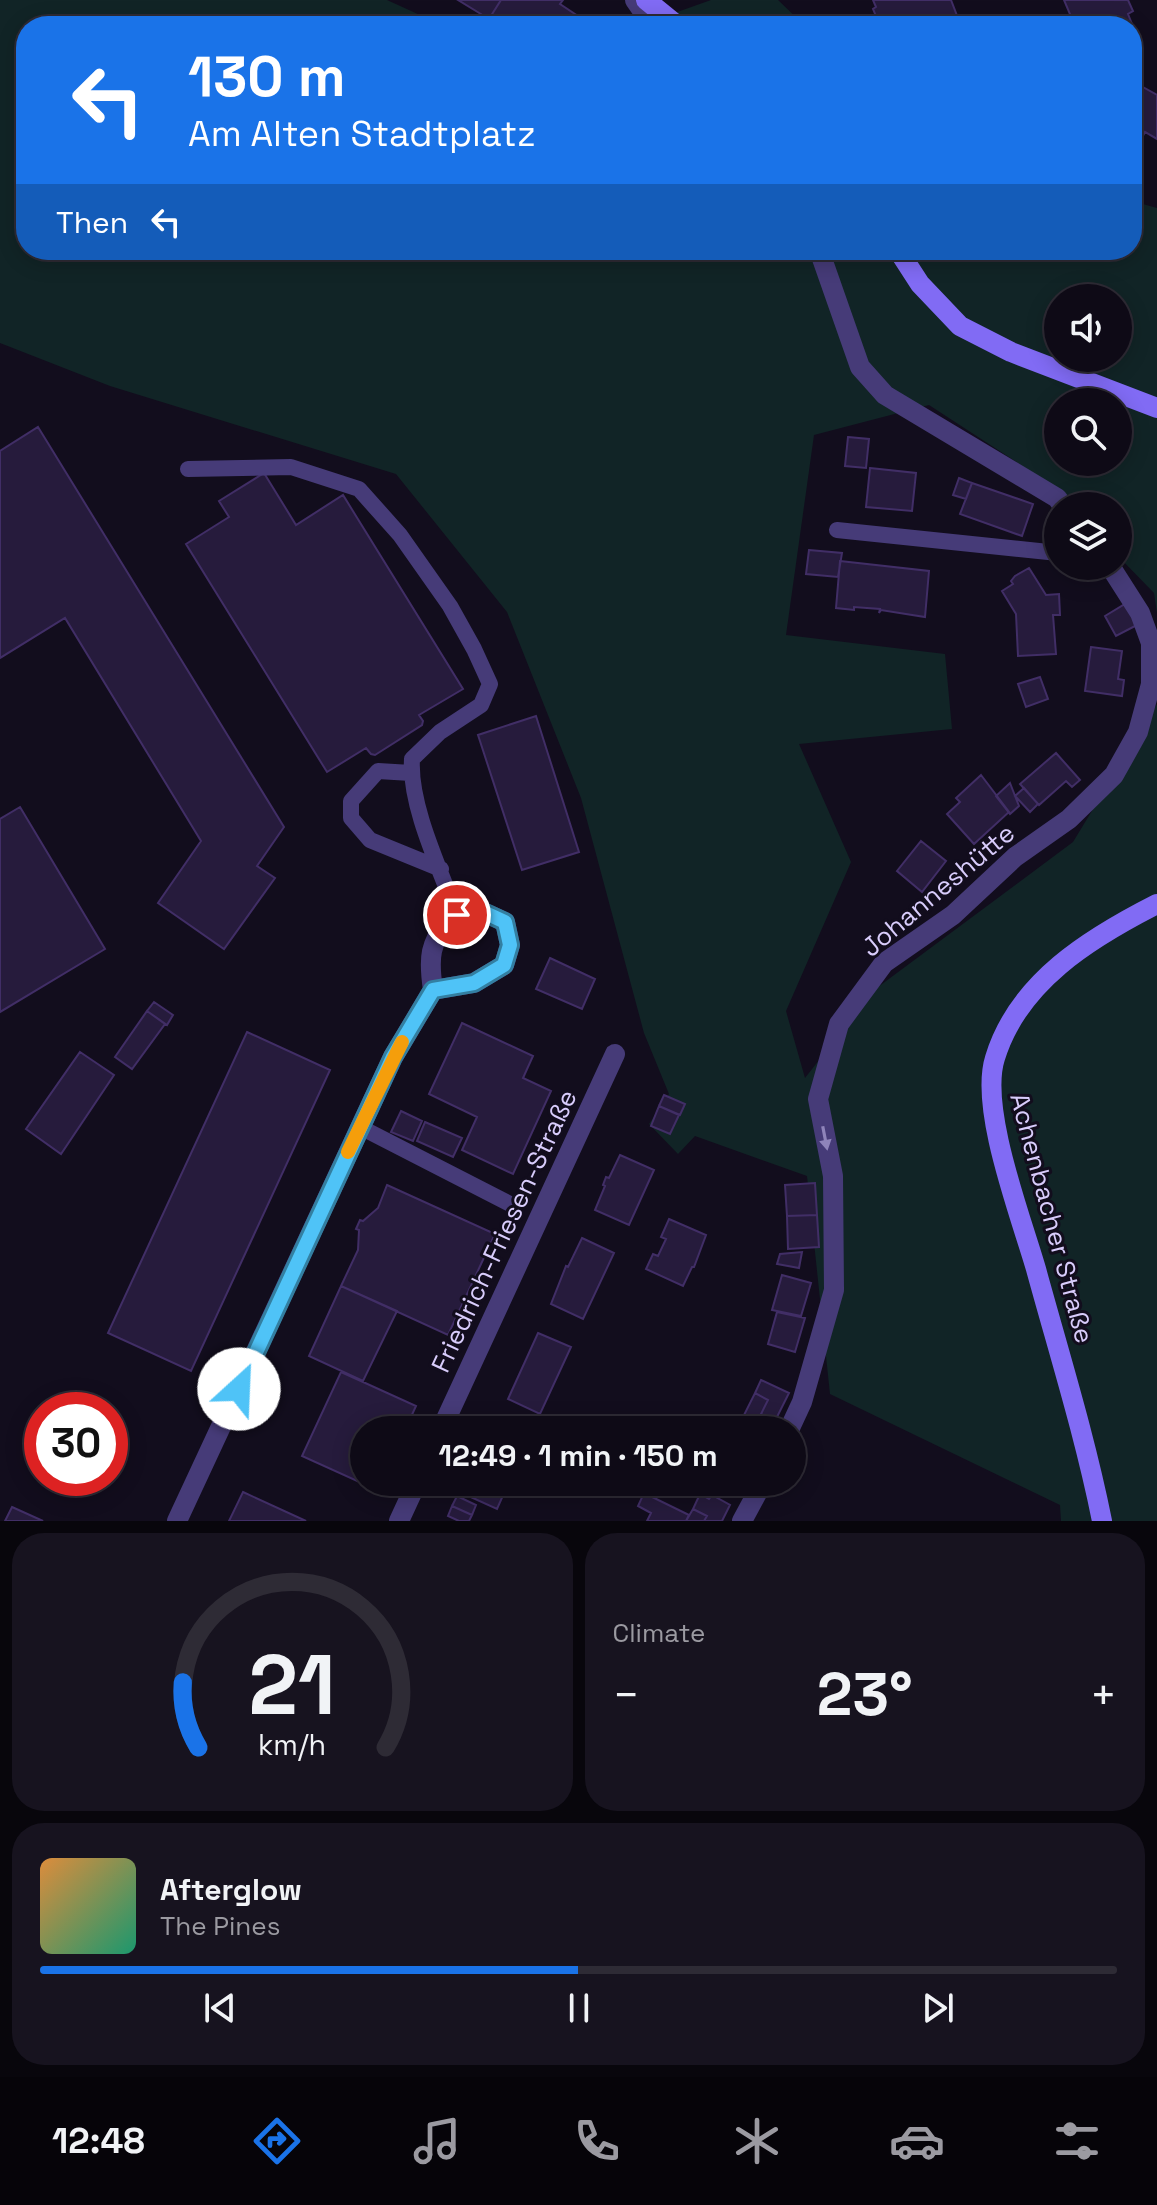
<!DOCTYPE html>
<meta charset="utf-8">
<style>
:root{--surface:#0e0a16;--page:#17131f;--text:#f1f3f6;--muted:#9b9aa1;--line:#2e2b35;--accent:#1a73e8}
body{margin:0;font-family:"Space Grotesk",sans-serif;background:var(--page);color:var(--text);height:100vh;display:flex;flex-direction:column;font-size:30px;white-space:nowrap}
*{box-sizing:border-box;margin:0}
p{font-size:26px;color:var(--muted)}
.icon{flex:none;width:44px;height:44px;fill:none;stroke:currentColor;stroke-width:2;stroke-linecap:round;stroke-linejoin:round}
.map{position:relative;height:1521px;overflow:hidden}
.drawer{display:flex;flex-direction:column;gap:12px;padding:12px;background:#08060c;flex:1}
.drawer>*{flex:none}
.banner{position:absolute;left:16px;top:16px;width:1126px;height:244px;border-radius:32px;box-shadow:0 4px 20px #0003,0 0 0 2px var(--line);background:#1a73e8;color:#fff;overflow:hidden}
.buttons{position:absolute;left:1044px;top:284px;display:grid;gap:16px}
.buttons a{display:grid;place-items:center;width:88px;height:88px;border-radius:50%;background:var(--surface);box-shadow:0 4px 20px #0003,0 0 0 2px var(--line);font-size:40px}
.speed{position:absolute;left:24px;top:1392px;display:flex;gap:16px;font-size:40px;font-weight:700;text-align:center}
.speed>*{display:grid;place-content:center;width:104px;height:104px;border-radius:50%;background:var(--surface);box-shadow:0 4px 20px #0003,0 0 0 2px var(--line);line-height:1}
.speed .limit{border:12px solid #d22;background:#fff;color:#111}
.pin{position:absolute;display:grid;place-items:center;width:68px;height:68px;color:#fff;margin:-34px;border:4px solid #fff;border-radius:50%;box-shadow:0 2px 8px #0007}
.me{position:absolute;width:88px;margin:-44px;rotate:25deg;stroke-linejoin:round;filter:drop-shadow(0 0 6px #0008)}
.turn{display:flex;align-items:center;gap:28px;height:168px;padding:0 40px;font-size:36px}
.turn .icon{width:104px;height:104px;stroke-width:2.5}
.turn b{display:block;font-size:56px;line-height:68px}
.then{display:flex;align-items:center;height:76px;padding:0 40px;background:#0003;gap:16px;font-size:30px}
.big{font-size:60px;font-weight:700;line-height:1.1}
.drawer .tile{flex:1;display:flex;flex-direction:column;justify-content:center;gap:12px;min-width:0;padding:0 28px;border-radius:32px;background:var(--page)}
.drawer .dial{align-items:center;gap:0}
.dial svg{height:208px;overflow:visible;fill:none;stroke:var(--line);stroke-width:7;stroke-linecap:round;text-anchor:middle}
.dial text{fill:var(--text);stroke:none}
.song{display:flex;align-items:center;gap:24px}
.cover{width:96px;height:96px;border-radius:12px;background:linear-gradient(135deg,hsl(30 70% 55%),hsl(160 70% 35%))}
.played{height:8px;border-radius:4px;background:linear-gradient(90deg,var(--accent) 50%,var(--line) 50%)}
.keys{display:flex;justify-content:space-around;direction:ltr}
.heat{display:flex;justify-content:space-between;align-items:center;font-size:44px;direction:ltr}
.drawer .tiles{flex:1;display:grid;gap:12px;grid-template-columns:1fr 1fr}
.tile:last-child{grid-column:span 2}
.trip{position:absolute;left:350px;top:1416px;width:456px;height:80px;border-radius:40px;background:var(--surface);box-shadow:0 4px 20px #0003,0 0 0 2px var(--line);font-weight:700;line-height:80px;text-align:center}
.dock{display:flex;height:128px;justify-content:space-around;align-items:center;background:#060409;color:var(--muted)}
.dock .icon{width:56px;height:56px}
.dock .selected{color:var(--accent)}
.dock b{font-size:36px;color:var(--text)}
.map>svg:first-child{display:block}
.green{fill:#112426;fill-rule:evenodd}
.building{fill:#261b3c;stroke:#412e66;stroke-width:2}
.lines{fill:none;stroke-linecap:round;stroke-linejoin:round}
.service{stroke:#463b78;stroke-width:16}
.minor{stroke:#463b78;stroke-width:20}
.secondary{stroke:#816bf4;stroke-width:20}
.oneway{fill:#8f84ba}
.route-casing{stroke:#337fa1;stroke-width:20}
.route{stroke:#4fc3f7;stroke-width:14}
.slow{stroke:#f59e0b;stroke-width:14}
.labels{text-anchor:middle;stroke-width:6;stroke-linejoin:round;paint-order:stroke}
.street-label{font-size:26px;fill:#d8ccfb;stroke:#120d1d}
</style>
<div class="map">
<svg width="1157" height="1521" viewBox="0 0 1157 1521">
<rect width="100%" height="100%" fill="#120d1d"/>
<path class="green" d="M0,0H387L444,26H26V250H1132V201L1157,208V613L1154,593L1118,556V506H1069L1044,480L929,405L814,435L786,635L945,654L952,729L799,744L851,862L786,1011L805,1078L874,990L1073,842L1157,704V1521H1061L1060,1505L830,1394L807,1176L695,1136L678,1154L649,1124L669,1094L644,1033L581,798L507,612L396,474L110,386L0,343ZM1058,298H1118V358H1058ZM1058,402H1118V462H1058Z
M711,0H778L805,26H638Z"/>
<path class="building" d="M458,0H501L489,19Z
M501,0H563L560,4L581,18L576,26H499L489,19Z
M873,0H951L961,26H880L873,9L876,7Z
M1064,0H1128L1133,11L1128,14L1132,24L1075,26Z
M1132,81L1157,95V139L1145,132L1137,147L1132,144Z
M38,427L284,827L257,866L275,878L224,949L158,903L201,841L65,618L0,658V451Z
M848,437L869,439L866,468L845,466Z
M870,468L916,473L912,511L866,507Z
M264,473L296,525L343,495L463,689L419,715L423,721L422,725L375,755L371,754L366,748L327,772L186,544L229,517L219,501Z
M959,478L972,483L966,499L953,495Z
M972,483L1033,504L1022,536L960,514Z
M809,550L842,553L838,577L806,574Z
M840,561L929,571L925,617L881,610L879,613L880,609L854,607V610L836,608Z
M1029,568L1046,595L1059,594L1060,615H1053L1056,654L1018,656L1016,614L1002,591L1013,584L1011,581L1015,576Z
M1125,604L1137,625L1116,636L1105,616Z
M1091,647L1122,651L1118,679L1124,680L1122,696L1085,691Z
M1040,677L1048,699L1026,707L1018,684Z
M536,716L579,852L522,870L478,735Z
M1056,753L1080,780L1072,787L1066,781L1039,805L1020,784Z
M981,775L1009,812L974,844L947,814L960,802L956,798Z
M1010,783L1019,806L1010,814L996,796Z
M1024,788L1038,804L1030,812L1015,796Z
M20,807L105,949L0,1012V819Z
M921,841L946,861L922,892L897,871Z
M550,958L595,979L582,1009L536,989Z
M154,1002L173,1015L167,1025L147,1011Z
M147,1011L165,1024L132,1069L115,1057Z
M462,1023L533,1056L523,1078L551,1091L513,1174L462,1150L477,1117L429,1094Z
M247,1032L330,1070L191,1371L108,1333Z
M80,1052L114,1075L61,1154L26,1129Z
M664,1095L685,1104L680,1115L659,1106Z
M659,1106L679,1115L670,1134L651,1126Z
M401,1111L422,1121L413,1141L391,1132Z
M425,1122L462,1138L453,1157L417,1141Z
M620,1155L654,1170L629,1225L595,1210L605,1186L603,1185L606,1177L609,1178Z
M815,1183L817,1215L787,1216L785,1185Z
M387,1185L495,1234L448,1335L341,1286L358,1250L359,1230L356,1229L360,1220L363,1221L378,1208Z
M817,1215L819,1247L788,1249L787,1216Z
M669,1219L706,1235L694,1267H692L683,1286L646,1269L653,1254L658,1256L666,1239L661,1237Z
M582,1238L614,1253L583,1319L551,1304L566,1266L568,1267Z
M802,1252L799,1268L777,1264L780,1254Z
M782,1275L811,1283L801,1316L772,1310Z
M341,1286L397,1311L363,1381L309,1356Z
M777,1312L805,1318L795,1352L768,1344Z
M538,1333L571,1347L540,1414L508,1399Z
M341,1372L416,1406L405,1430H364V1482H381L377,1490L302,1456Z
M761,1380L789,1393L775,1421L761,1414L768,1400L755,1393Z
M755,1393L768,1400L761,1414L775,1421L771,1430H748L750,1426L741,1421Z
M470,1482H509L497,1509L464,1494Z
M717,1482H743L737,1493Z
M243,1492L306,1521H229Z
M644,1493L689,1515L686,1521H647L651,1513L638,1506Z
M700,1494L709,1499L712,1495L730,1505L722,1521H704L707,1516L693,1509Z
M457,1496L476,1505L472,1515L452,1506Z
M452,1506L472,1515L469,1521H459L448,1516Z
M12,1507L43,1521H5Z
M693,1509L707,1516L704,1521H686Z"/>
<g class="lines">
<path class="service" d="M188,469L291,467L359,489L400,535L450,606L474,649L490,684L481,705L440,732L412,759C409,806 441,871 457,915
M837,530L1058,553
M411,773L378,771L351,801V818L370,840L441,869
M360,1127L510,1204"/>
<path class="minor" d="M635,0L653,26
M819,250L860,367L885,395L1057,498L1063,506
M441,1430L615,1054
M789,1430L802,1402L834,1290L833,1176L818,1099L839,1024L884,963L953,915L1015,857L1069,819L1114,775L1138,732L1151,684V643L1140,613L1110,566
M177,1521L393,1057L433,990C428,956 430,945 449,917L479,910L505,922L510,945L504,965L474,983L433,990
M399,1521L417,1482
M742,1521L763,1482"/>
<path class="secondary" d="M646,0L678,26
M898,250L920,284L960,326L1011,352L1157,408
M1102,1521C1085,1436 1059,1353 1036,1269C1021,1217 979,1108 995,1058C1018,982 1090,938 1157,904"/>
</g>
<defs><path id="oneway-solid" d="M-6-.8H1V-3.2L6.5 0L1 3.2V.8H-6Z" transform="scale(2)"/></defs>
<use class="oneway" href="#oneway-solid" transform="translate(825 1138) rotate(79)"/>
<g class="lines">
<defs>
<path id="route" d="M239,1389L393,1057L433,990L474,983L504,965L510,945L505,922L479,910L457,915"/>
</defs>
<use href="#route" class="route-casing"/>
<use href="#route" class="route"/>
<path class="slow" d="M348,1152L402,1042"/>
</g>
<g class="labels">
<g class="street-label">
<text transform="translate(938 890) rotate(-40)" y="9">Johanneshütte</text>
<text transform="translate(1052 1218) rotate(75)" y="9">Achenbacher Straße</text>
<text transform="translate(504 1231) rotate(-65)" y="9">Friedrich-Friesen-Straße</text>
</g>
</g>
</svg>
<div class="buttons">
<a><svg class="icon" aria-label="sound" viewBox="0 0 24 24"><path d="M4 9h4l5-4v14l-5-4H4zM17 9q2 3 0 6"/></svg></a>
<a><svg class="icon" aria-label="search" viewBox="0 0 24 24"><circle cx="10" cy="10" r="6"/><path d="M15 15l6 6"/></svg></a>
<a><svg class="icon" aria-label="layers" viewBox="0 0 24 24"><path d="M12 4l9 5-9 5-9-5zM3 14l9 5 9-5"/></svg></a>
</div>
<div class="speed"><div class="limit">30</div></div>
<div class="pin" style="left:457px;top:915px;background:#d93025"><svg class="icon" aria-label="arrive" viewBox="0 0 24 24"><path d="M6 21V4h12l-3 4 3 4H6"/></svg></div>
<svg class="me" style="left:239px;top:1389px" viewBox="-20 -20 40 40"><circle r="19" fill="#fff"/><path d="M0-13L10 11 0 6-10 11z" fill="#4fc3f7"/></svg>
<div class="trip">12:49 · 1 min · 150 m</div>
<div class="banner">
<div class="turn"><svg class="icon" aria-label="left" viewBox="0 0 24 24"><path d="M17 20v-9H6M10 6l-5 5 5 5"/></svg><div><b>130 m</b>Am Alten Stadtplatz</div></div>
<div class="then">Then<svg class="icon" aria-label="left" viewBox="0 0 24 24"><path d="M17 20v-9H6M10 6l-5 5 5 5"/></svg></div>
</div>
</div>
<section class="drawer">
<div class="tiles">
<div class="tile dial"><svg viewBox="0 0 100 80">
<path d="M14 69A42 42 0 1 1 86 69"/>
<path d="M14 69A42 42 0 0 1 8 44" stroke="#1a73e8"/>
<text x="50" y="56" font-size="32" font-weight="700">21</text>
<text x="50" y="72" font-size="11">km/h</text>
</svg></div>
<div class="tile"><p>Climate</p>
<div class="heat"><a>−</a><b class="big">23°</b><a>+</a></div>
</div>
<div class="tile">
<div class="song"><i class="cover"></i><div><b>Afterglow</b><p>The Pines</p></div></div>
<div class="played"></div>
<div class="keys"><svg class="icon" aria-label="previous" viewBox="0 0 24 24"><path d="M18 5L8 12l10 7zM5 5v14"/></svg><svg class="icon" aria-label="pause" viewBox="0 0 24 24"><path d="M8 5v14M16 5v14"/></svg><svg class="icon" aria-label="next" viewBox="0 0 24 24"><path d="M6 5l10 7-10 7zM19 5v14"/></svg></div>
</div>
</div>
</section>
<nav class="dock">
<b>12:48</b>
<svg class="icon selected" aria-label="directions" viewBox="0 0 24 24"><path d="M12 3l9 9-9 9-9-9zM9 14v-3h6M13 9l2 2-2 2"/></svg>
<svg class="icon" aria-label="music" viewBox="0 0 24 24"><path d="M9 18V5l10-2v13"/><circle cx="6" cy="18" r="3"/><circle cx="16" cy="16" r="3"/></svg>
<svg class="icon" aria-label="phone" viewBox="0 0 24 24"><path d="M5 4h4l2 5-3 2q2 4 5 5l2-3 5 2v4C11 20 4 13 5 4z"/></svg>
<svg class="icon" aria-label="climate" viewBox="0 0 24 24"><path d="M12 3v18M4 7l16 10M4 17L20 7"/></svg>
<svg class="icon" aria-label="car" viewBox="0 0 24 24"><path d="M5 17H2v-5l4-1 3-4h7l3 4 3 1v5h-3M9 17h6M6 11h13"/><circle cx="7" cy="17" r="2"/><circle cx="17" cy="17" r="2"/></svg>
<svg class="icon" aria-label="filters" viewBox="0 0 24 24"><path d="M4 7h16M4 17h16"/><circle cx="9" cy="7" r="2"/><circle cx="15" cy="17" r="2"/></svg>
</nav>
